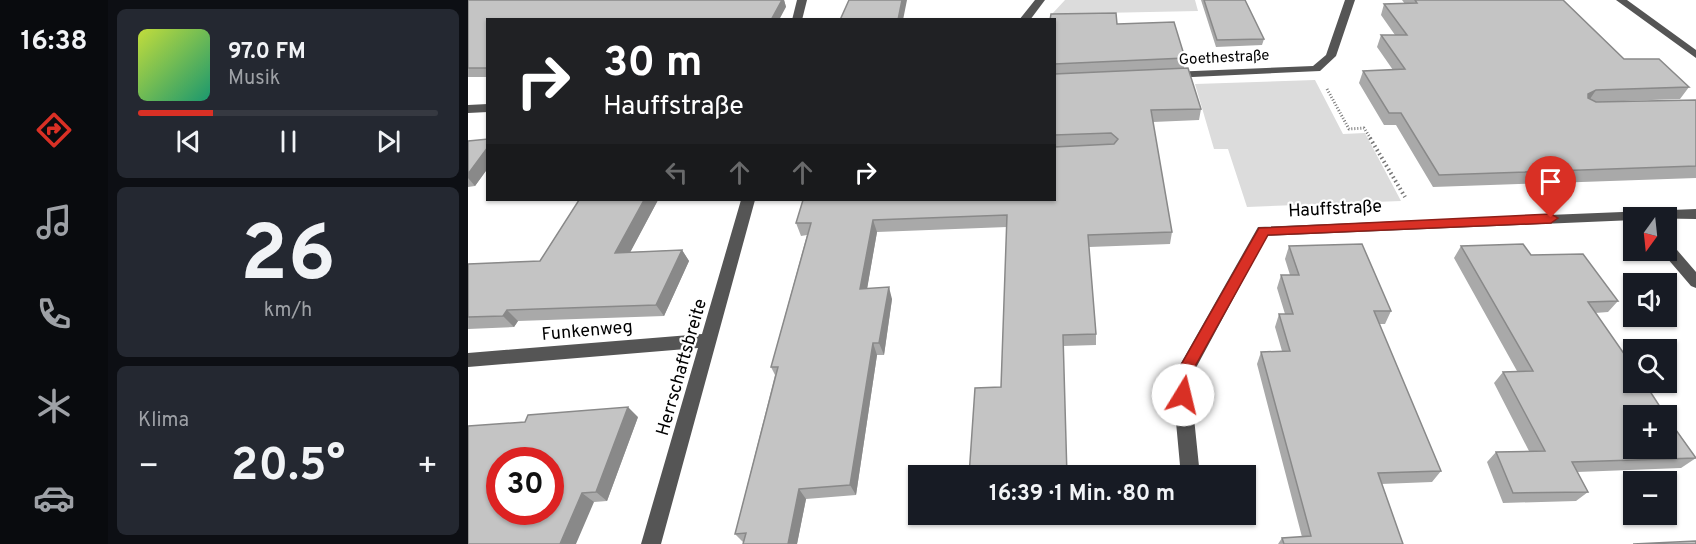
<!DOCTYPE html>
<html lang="de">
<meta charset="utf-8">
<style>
:root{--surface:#171b24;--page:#242831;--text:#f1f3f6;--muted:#9ea1a6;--line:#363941;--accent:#d93025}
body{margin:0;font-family:Overpass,sans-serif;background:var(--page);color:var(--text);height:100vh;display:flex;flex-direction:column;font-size:22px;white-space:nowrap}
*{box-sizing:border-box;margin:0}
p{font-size:20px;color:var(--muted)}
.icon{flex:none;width:33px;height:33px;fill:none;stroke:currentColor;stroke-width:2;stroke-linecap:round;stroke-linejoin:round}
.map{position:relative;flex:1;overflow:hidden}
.panel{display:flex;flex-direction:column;gap:9px;padding:9px;background:#0d0f14;width:360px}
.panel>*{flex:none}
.top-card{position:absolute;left:18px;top:18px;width:570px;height:183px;border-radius:0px;box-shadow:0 2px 4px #0004;background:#202124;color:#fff;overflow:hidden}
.needle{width:39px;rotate:195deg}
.buttons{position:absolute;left:1155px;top:207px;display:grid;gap:12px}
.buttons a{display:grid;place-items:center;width:54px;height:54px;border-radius:0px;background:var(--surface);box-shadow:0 2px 4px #0004;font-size:30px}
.speed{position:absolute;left:18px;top:447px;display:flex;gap:12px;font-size:30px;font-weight:700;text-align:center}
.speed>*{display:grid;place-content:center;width:78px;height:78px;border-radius:50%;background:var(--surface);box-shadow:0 2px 4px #0004;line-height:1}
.speed .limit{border:9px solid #d22;background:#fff;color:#111}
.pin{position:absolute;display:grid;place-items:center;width:51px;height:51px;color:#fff;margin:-62px -26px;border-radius:50% 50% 50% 0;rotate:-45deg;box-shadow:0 0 6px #0007}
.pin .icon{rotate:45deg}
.me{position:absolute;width:66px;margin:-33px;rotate:9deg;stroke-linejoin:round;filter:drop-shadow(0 0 4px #0008)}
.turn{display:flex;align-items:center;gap:21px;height:126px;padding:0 18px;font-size:27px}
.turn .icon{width:78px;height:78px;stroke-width:2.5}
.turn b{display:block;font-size:42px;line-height:51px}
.lanes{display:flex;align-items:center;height:57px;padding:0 18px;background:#0003;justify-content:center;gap:30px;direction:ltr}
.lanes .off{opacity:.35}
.big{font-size:45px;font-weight:700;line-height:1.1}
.panel .widget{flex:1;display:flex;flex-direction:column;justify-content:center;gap:9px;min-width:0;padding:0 21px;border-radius:9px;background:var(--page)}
.panel .dial{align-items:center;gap:0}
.dial b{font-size:78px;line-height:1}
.song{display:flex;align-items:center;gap:18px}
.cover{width:72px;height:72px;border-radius:9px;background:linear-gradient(135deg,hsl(70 70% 55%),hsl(160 70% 35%))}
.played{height:6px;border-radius:3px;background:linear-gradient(90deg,var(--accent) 25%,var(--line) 25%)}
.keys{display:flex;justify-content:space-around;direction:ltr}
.heat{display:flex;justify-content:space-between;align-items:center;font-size:33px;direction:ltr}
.trip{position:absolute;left:440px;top:465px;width:348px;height:60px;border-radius:0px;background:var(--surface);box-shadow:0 2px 4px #0004;font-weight:700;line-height:60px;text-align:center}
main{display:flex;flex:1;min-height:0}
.menu{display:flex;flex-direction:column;width:108px;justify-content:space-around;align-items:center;background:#090b0e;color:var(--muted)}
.menu .icon{width:42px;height:42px}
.menu .active{color:var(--accent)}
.menu b{font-size:27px;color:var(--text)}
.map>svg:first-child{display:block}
.green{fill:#dcdcdc}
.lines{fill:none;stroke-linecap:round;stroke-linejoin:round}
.path-far1{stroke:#777;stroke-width:3;stroke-dasharray:1 2;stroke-linecap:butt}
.path{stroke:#777;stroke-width:4;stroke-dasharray:1.5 3;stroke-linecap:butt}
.minor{fill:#555;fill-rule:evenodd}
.wall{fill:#a9a9a9}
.shaded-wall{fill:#898989}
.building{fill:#c4c4c4;stroke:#898989;stroke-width:1.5;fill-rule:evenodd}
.route{fill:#d93025;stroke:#8d1f18;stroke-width:1.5}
.labels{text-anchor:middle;stroke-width:4.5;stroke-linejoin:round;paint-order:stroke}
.far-street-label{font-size:15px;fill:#000;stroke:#fff}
.street-label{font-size:18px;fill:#000;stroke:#fff}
</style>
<main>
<nav class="menu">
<b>16:38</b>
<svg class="icon active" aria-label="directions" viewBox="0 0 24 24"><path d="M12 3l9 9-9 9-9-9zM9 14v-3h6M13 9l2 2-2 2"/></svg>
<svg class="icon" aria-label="music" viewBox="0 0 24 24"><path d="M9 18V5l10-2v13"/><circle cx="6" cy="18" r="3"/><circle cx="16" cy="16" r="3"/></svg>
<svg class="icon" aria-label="phone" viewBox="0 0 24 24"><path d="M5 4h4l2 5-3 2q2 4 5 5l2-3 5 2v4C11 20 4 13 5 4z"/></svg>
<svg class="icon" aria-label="climate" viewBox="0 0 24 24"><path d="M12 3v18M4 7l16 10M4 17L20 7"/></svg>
<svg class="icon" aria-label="car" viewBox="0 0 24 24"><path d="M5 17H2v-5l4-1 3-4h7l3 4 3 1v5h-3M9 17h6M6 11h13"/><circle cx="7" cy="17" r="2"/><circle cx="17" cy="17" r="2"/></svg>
</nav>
<section class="panel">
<div class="widget">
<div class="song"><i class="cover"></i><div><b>97.0 FM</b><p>Musik</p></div></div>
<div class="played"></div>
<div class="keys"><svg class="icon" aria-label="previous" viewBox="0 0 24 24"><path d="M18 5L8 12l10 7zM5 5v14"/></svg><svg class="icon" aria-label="pause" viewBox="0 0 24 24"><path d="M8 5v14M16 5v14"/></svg><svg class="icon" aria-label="next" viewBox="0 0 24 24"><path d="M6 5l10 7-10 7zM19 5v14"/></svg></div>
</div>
<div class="widget dial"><b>26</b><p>km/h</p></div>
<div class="widget"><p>Klima</p>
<div class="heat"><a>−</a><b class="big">20.5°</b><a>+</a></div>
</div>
</section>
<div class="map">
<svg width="1228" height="544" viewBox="0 0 1228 544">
<rect width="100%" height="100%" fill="#fff"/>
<path class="green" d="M597,0H727L730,11L584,14Z
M847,80L875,134L897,133L933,201L779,207L760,149H746L727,84Z"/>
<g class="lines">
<path class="path-far1" d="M859,89L881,129L896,128L903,139"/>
<path class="path" d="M902,138L937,197"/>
<path class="minor" d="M329,0H339L334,20H324Z
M567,0H577L562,20H551Z
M877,0H887L868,56L852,71L703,78L697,75L703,72L845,66L858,55Z
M1148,0H1159L1228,50V58Z
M20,104V112L0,113V105Z
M273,200H287L193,544H173L230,348L0,367V353L234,334Z
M1228,209V219L1166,218V220L799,236L722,379L732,476H713L704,379L790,227Z
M1198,242L1203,243L1228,272V288L1223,286L1193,251L1198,250Z"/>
</g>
<path class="wall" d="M0,0H316L318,7L20,20V77H0Z
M733,0H777L796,39L794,45L748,47Z
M934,0H1095L1156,59L1221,87L1212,99L1127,102L1228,100V178L965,187L928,125H916L891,83L895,71L925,70L909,47L913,35H927L913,15L916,4H937Z
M586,20L649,24L717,58L716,68L733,109L731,120L685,122L704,232L702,244L621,247L628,334V345L595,346L533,387L539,227L409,232L399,288L424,299L416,355H409L388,495L338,499L329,544H275L276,543L267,534L307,375L303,367L339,235L333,236L328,223L586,147Z
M20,139V168L7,186L0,187V141Z
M111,200H190L162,252L214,250L221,261L196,316L50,321L46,327L0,329V264L72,261Z
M821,246L923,311L917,324H911L973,471L964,482L913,484L935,544H810L814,538L834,537L789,364L793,352L814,351L807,327L811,314H817L809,288L813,275H822L817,259Z
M993,246L1150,301L1140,312L1127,313L1228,458L1213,468L1109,472L1120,492L1108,501L1035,503L1019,462L1028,452L1061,451L1026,383L1035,372L1049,371L986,258Z
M170,417L139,501L126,502L0,544Z"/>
<path class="shaded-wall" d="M314,0H316L318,7L311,20H303Z
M434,0H439L435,20H430Z
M1128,90L1120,102V94Z
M20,147V168L7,186L0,178V174Z
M176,200H190L156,264L147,253Z
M405,220L409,232L397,301L392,289Z
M214,250L221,261L196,316L188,305Z
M421,287L424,299L416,355L411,343Z
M39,310L50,321L46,327L35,316Z
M405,343L409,355L388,495L382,485Z
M160,407L170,417L139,501L128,492Z
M331,489L338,499L329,544H320Z
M114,493L126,502L108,544H92Z"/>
<path class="building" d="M0,0H314L303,20H20V68H0Z
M381,0H434L430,20H372Z
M736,0H777L796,39L749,40Z
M947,0H1095L1156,59H1191L1221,87L1128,90L1120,94V98L1128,102L1228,100V166L971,175L933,113H921L895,71L937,69L913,35H939L916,4L949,3Z
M648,13L649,24L706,22L717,58L586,64V20H582L583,14Z
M720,68L733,109L683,110L704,232L620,235L628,334L595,335L599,476H501L507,388L533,387L539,215L405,220L392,289L421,287L411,343H405L382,485L331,489L320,544H275L278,533L267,534L310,367H303L343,223H328L335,200H586V147L646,144L650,139L643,133L586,135V74Z
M20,139V147L0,174V141Z
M111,200H176L147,253L214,250L188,305L39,310L35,316L0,317V264L72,261Z
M894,244L923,311H906L973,471L910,473L935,544H816L814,538L843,536L793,352L822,351L811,314H825L813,275H831L821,246Z
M1055,244L1063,255L1115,254L1150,301L1120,302L1166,368V382H1176L1198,416H1166V448H1198V416L1228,458L1104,462L1120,492L1045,493L1028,452L1077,451L1035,372L1065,371L993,246Z
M160,407L128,492L114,493L92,544H0V426L57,422L60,415ZM32,460H82V512H32Z
M1228,541V544H1165Z"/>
<path class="route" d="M1083,214L1090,218L1083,223L800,235L720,379L723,395L720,400L715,402L709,400L705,379L791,228Z"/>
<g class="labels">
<g class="far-street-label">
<text transform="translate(756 57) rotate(-3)" y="5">Goethestraße</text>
</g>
<g class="street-label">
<text transform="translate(867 208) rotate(-3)" y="6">Hauffstraße</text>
<text transform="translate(119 330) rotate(-5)" y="6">Funkenweg</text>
<text transform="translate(213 367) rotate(-74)" y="6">Herrschaftsbreite</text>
</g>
</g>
</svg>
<div class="buttons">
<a><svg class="needle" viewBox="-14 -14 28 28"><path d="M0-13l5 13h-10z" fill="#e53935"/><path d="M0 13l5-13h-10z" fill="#9ea1a6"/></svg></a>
<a><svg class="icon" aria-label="sound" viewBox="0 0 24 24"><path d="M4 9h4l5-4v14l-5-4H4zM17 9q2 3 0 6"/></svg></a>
<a><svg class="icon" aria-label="search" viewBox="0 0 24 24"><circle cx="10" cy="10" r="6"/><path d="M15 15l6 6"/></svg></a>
<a>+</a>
<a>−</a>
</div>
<div class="speed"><div class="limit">30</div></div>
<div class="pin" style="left:1083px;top:218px;background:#d93025"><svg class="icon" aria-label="arrive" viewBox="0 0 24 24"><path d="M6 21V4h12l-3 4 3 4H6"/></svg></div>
<svg class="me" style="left:715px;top:395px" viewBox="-20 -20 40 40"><circle r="19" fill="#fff"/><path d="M0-13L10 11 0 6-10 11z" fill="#d93025"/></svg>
<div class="trip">16:39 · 1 Min. · 80 m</div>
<div class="top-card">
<div class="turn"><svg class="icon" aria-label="right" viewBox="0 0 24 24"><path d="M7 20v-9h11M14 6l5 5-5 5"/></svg><div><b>30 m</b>Hauffstraße</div></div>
<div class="lanes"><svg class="icon off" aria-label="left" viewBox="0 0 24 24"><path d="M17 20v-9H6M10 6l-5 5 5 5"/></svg><svg class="icon off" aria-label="ahead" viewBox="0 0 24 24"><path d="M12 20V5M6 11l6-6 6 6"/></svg><svg class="icon off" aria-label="ahead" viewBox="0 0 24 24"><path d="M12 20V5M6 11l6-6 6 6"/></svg><svg class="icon" aria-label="right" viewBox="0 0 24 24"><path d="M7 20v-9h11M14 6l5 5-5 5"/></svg></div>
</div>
</div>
</main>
